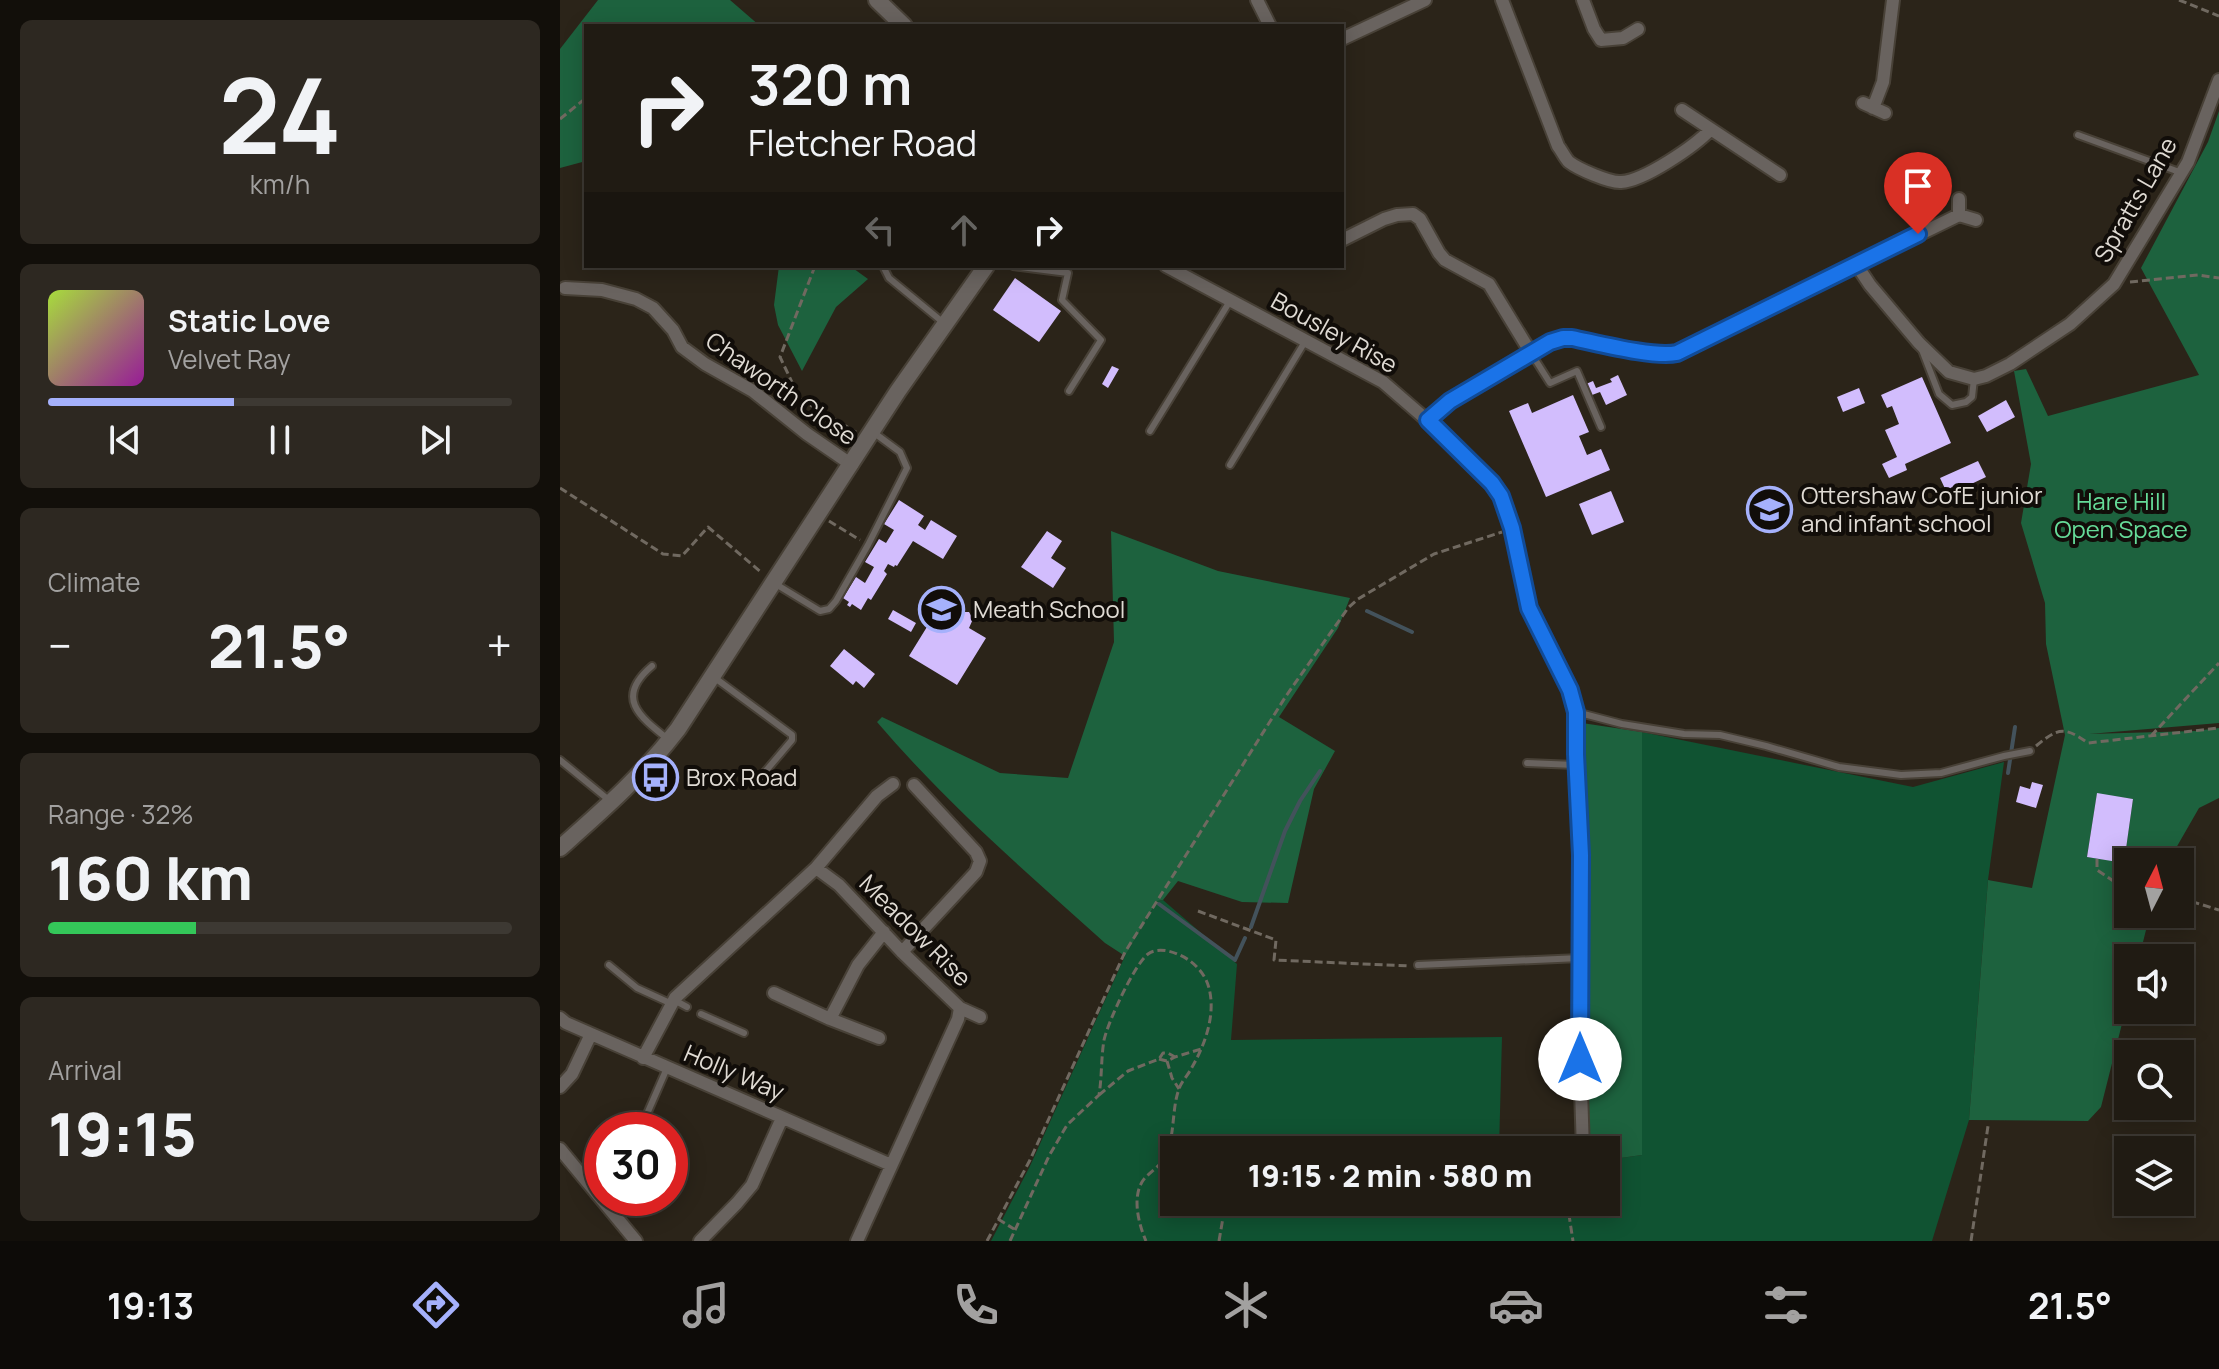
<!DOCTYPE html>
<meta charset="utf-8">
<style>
:root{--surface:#201b13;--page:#2d2821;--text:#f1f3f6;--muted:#a2a1a0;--line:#3d3933;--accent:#a5b1fc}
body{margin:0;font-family:Manrope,sans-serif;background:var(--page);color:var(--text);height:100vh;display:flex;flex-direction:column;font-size:30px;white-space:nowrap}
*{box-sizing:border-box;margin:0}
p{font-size:26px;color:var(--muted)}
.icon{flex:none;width:44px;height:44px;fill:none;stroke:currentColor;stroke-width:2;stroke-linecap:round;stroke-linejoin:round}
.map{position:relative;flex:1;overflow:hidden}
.sheet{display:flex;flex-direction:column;gap:20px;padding:20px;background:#120f0a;width:560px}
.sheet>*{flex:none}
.top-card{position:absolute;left:24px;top:24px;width:760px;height:244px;border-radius:0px;box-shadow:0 4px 20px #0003,0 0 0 2px var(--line);background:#201b13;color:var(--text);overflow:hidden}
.needle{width:52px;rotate:6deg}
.controls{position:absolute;left:1554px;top:848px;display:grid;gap:16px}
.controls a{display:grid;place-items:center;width:80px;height:80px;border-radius:0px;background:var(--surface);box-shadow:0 4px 20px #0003,0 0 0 2px var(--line);font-size:40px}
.speed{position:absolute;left:24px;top:1112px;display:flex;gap:16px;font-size:40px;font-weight:700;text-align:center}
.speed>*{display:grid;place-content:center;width:104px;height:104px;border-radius:50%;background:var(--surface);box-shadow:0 4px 20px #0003,0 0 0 2px var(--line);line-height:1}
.speed .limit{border:12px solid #d22;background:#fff;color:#111}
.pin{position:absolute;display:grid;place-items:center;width:68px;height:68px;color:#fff;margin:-82px -34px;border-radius:50% 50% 50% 0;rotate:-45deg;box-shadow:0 0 8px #0007}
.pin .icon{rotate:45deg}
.me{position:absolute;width:88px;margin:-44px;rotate:0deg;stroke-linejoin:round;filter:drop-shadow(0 0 6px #0008)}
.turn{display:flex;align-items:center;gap:28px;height:168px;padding:0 32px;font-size:36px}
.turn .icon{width:104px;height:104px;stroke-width:2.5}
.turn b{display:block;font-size:56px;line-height:68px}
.lanes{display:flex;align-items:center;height:76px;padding:0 32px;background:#0003;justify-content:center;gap:40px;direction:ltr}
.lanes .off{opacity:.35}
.big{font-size:60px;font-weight:800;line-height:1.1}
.sheet .widget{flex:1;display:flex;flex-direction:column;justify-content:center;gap:12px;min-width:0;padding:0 28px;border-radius:12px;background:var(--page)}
.sheet .dial{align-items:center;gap:0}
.dial b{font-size:104px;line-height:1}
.song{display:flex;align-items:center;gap:24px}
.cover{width:96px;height:96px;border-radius:12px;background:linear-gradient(135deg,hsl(80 70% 55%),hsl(300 70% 35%))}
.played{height:8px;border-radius:4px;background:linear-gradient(90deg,var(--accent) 40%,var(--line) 40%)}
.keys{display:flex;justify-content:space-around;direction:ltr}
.heat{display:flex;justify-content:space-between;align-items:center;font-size:44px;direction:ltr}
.charge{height:12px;border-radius:6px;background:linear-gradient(90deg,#34c759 32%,var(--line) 0)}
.trip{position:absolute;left:600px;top:1136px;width:460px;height:80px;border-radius:0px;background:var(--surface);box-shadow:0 4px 20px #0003,0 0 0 2px var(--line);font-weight:800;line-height:80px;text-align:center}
.tabs{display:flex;height:128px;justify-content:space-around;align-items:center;background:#0d0b08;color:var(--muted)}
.tabs .icon{width:56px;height:56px}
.tabs .selected{color:var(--accent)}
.tabs b{font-size:36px;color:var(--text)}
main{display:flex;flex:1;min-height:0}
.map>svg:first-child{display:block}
.green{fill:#105332}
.forest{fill:#1d623e;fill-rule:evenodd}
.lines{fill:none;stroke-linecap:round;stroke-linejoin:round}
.stream{stroke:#43525b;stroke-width:4}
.building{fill:#d2bdfd}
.service-casing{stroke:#484137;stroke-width:10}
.minor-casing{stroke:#484137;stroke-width:16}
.tertiary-casing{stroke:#484137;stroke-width:20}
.path{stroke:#706960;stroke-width:3;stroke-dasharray:8 4;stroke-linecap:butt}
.service{stroke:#69635f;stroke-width:6}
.minor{stroke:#69635f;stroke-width:12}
.tertiary{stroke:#69635f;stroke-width:16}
.route-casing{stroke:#114b97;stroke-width:20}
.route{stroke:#1a73e8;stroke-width:14}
.labels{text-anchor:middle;stroke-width:8;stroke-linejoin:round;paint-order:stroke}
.street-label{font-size:24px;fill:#dfdad3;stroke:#110d09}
.poi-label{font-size:24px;fill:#dfdad3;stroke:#110d09;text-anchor:start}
.park-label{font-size:24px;fill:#66dc99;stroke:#110d09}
</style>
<main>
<section class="sheet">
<div class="widget dial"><b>24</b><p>km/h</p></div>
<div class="widget">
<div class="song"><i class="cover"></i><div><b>Static Love</b><p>Velvet Ray</p></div></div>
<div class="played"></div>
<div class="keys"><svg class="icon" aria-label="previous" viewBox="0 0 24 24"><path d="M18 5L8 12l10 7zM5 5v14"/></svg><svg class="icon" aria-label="pause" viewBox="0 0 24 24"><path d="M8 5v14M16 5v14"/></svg><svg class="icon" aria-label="next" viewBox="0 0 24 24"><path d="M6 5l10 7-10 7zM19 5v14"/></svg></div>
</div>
<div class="widget"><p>Climate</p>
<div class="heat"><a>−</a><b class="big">21.5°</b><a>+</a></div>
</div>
<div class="widget"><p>Range · 32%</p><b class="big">160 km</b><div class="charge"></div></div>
<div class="widget"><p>Arrival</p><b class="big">19:15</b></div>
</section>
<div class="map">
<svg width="1659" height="1241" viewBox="0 0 1659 1241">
<rect width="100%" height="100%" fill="#2b2419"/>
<path class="green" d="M1082,732L1353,787L1444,762L1428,880L1409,1120L1372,1241H431L470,1166L565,956L597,901L603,900L677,964L671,1040L942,1037L939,1150H614V1202H1046V1160L1082,1155Z"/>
<path class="forest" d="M38,0H170L200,26H26V161L0,168V49Z
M1659,111V723L1529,734L1635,731L1659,728V798L1639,808L1608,862H1568V914H1590L1579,958H1568V1000L1541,1107L1528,1121L1409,1120L1428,880L1472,888L1505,735L1486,644L1485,603L1461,523L1471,464L1454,371L1466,369L1488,416L1639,375L1581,268L1648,142ZM1537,794L1573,799L1564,862L1527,857Z
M219,266H290L308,279L276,307L242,371L218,325L214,305Z
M551,531L658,571L790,598L778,628L719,717L775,751L754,789L728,903L682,902L618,881L603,900L597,901L565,956L545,943C466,872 386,803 317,722L322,717L440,773L508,778L554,642Z
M1022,723L1082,732V1155L1046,1160V1150H1029V909Z"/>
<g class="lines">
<path class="stream" d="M807,611L852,632
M1448,773L1455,727
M599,904L675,960L685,938
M691,927L725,831L740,801L760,771"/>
</g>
<path class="building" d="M455,278L501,311L479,342L433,310Z
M552,366L559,369L548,388L542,384Z
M1058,375L1067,395L1046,405L1040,392L1032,395L1026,384L1033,381L1036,388L1052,382L1050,379Z
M1362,377L1391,443L1345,464L1347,470L1329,478L1322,464L1337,457L1325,430L1339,424L1332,406L1327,408L1321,395Z
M1299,388L1305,403L1283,412L1277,397Z
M1013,395L1029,432L1019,436L1027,455L1041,449L1050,470L986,497L949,411L968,403L972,413Z
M1446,400L1455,417L1427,432L1418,416Z
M1418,461L1426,477L1388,495L1380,478Z
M1051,491L1064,522L1032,535L1019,504Z
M339,500L364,516L358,525L365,530L371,520L397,536L383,559L353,541L337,566L335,565L334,567L328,564L324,571L327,574L311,600L308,598L301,610L292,604L290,607L287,605L289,602L283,598L296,577L305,583L314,567L305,562L319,539L326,543L334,530L324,524Z
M487,531L502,541L491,558L506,568L493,588L461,567Z
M378,609L395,619L401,612H409L413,619L409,628L426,638L397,685L349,656Z
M333,610L356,623L351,632L328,619Z
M284,649L315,674L304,688L296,681L293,685L270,666Z
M1472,782L1483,785L1476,808L1456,802L1460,786L1470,789Z
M1537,793L1573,799L1564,863L1527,857Z"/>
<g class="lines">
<defs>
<path id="service" d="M1518,135L1622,173
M323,266L329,278L385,324
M453,266L508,273L502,300L541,340L509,391
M1362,350L1379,394L1392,405L1406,402L1412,397L1414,379
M971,353L990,383L1017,371L1041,427
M590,431L670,301
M670,465L746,340
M214,583L260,611L269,609L276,601L308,545L347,468L340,452L313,432
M92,666C54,698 80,717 109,740
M155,678L232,735V740L199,779
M1016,712L1062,724L1124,734L1160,735L1206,746L1279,767L1341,775L1381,773L1444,756L1470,751
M0,760L50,801
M967,763L1015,765
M49,965L77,988L112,1004
M858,965L1020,958
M114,1000L127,1007
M141,1014L184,1033
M80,1130L107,1068"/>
<path id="minor" d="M697,0L710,26
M942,0L998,146C1002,151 1005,158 1009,162C1018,169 1050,183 1061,182C1084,181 1135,146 1151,129
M1023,0L1034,29L1041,40L1063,38L1078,29
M782,39L865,0
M1303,103L1325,113
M1313,108L1323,82L1333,0
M1122,110L1220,175
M1399,199V215L1416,220
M782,240L824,219L837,215L853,214L860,219L879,253L885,260L929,284L971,353
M1296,264L1310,285L1359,343L1389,372L1414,379L1426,376L1450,364L1510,324L1554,284L1628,162L1659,80
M606,266L823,382L883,434L932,483L941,496L952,528L969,608L1010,690L1016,712V754L1021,855L1020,1059L1023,1150
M5,288L42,290L76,299L93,308L113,330L122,347L145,364L193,391L247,434L292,465
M868,420L890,401L990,342L1003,338H1012C1037,343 1094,358 1117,353L1399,215
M256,868L279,885L342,952L400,1008L398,1019L297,1241
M342,952L416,872L420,861L416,852L354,785
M214,993L270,1019L319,1038
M400,1008L420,1017
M0,1018L6,1023L331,1165
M270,1019L298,965L324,932
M83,1058L115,998L256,868L317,796L333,784
M0,1087L12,1074L31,1034
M0,1149L76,1241
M140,1241L177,1203L192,1185L222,1118"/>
<path id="tertiary" d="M317,0L344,26
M0,848C44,809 82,776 118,729L338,391L426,266"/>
</defs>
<use href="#service" class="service-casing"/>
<use href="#minor" class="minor-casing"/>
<use href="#tertiary" class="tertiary-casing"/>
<path class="path" d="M1619,0L1659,16
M0,119L26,98
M255,266L220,357L240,399L296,432
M1570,282L1638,275L1659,278
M0,488L103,554L122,556L148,527L202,573
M269,521L300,540
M1591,736L1659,663
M1476,746C1498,728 1504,726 1528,743L1659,728
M1537,859V870L1558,884L1568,886
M1620,898L1659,910
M638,911L716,940L714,960L850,966
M599,1059L607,1061L615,1057L641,1049
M607,1061L612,1078L619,1089
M539,1095L568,1071L599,1059L603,1053H608L615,1057
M1007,1202L1013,1241
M438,1219L454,1229
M427,1241L470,1160L565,952L726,696L788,608L798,599L874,554L942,532
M450,1241L489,1156L507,1125L539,1095C542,1077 541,1058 544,1040C548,1022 574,965 588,954C596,948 608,950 617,954C631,959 645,972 649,988C656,1015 645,1045 631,1069C628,1075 621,1082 619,1089C611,1110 616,1139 603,1160C597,1169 587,1174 582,1182C572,1199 579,1225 586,1241
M659,1241L665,1206L667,1202
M1411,1241L1428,1126"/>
<use href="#service" class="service"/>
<use href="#minor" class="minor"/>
<use href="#tertiary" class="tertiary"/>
</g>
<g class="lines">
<defs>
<path id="route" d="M1020,1059L1021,855L1016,754V712L1010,690L969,608L952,528L941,496L932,483L868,420L890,401L990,342L1003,338H1012C1037,343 1094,358 1117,353L1358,234"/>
</defs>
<use href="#route" class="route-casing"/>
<use href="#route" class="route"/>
</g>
<defs>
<symbol id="school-ring" viewBox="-11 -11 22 22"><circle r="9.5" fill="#110d09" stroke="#a5b1fc" stroke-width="1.5"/><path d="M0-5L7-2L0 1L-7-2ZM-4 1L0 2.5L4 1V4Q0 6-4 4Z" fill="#a5b1fc"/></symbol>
<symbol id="bus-ring" viewBox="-11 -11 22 22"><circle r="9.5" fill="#110d09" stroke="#a5b1fc" stroke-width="1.5"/><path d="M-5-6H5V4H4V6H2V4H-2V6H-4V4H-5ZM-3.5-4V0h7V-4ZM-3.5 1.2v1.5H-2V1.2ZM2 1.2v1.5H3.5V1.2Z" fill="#a5b1fc"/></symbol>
</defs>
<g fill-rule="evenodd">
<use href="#school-ring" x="1184" y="484" width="51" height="51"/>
<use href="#school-ring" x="356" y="584" width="51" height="51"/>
<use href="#bus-ring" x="70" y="752" width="51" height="51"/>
</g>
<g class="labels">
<g class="street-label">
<text transform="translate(1576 200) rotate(-60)" y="8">Spratts Lane</text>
<text transform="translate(774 333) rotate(29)" y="8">Bousley Rise</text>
<text transform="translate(221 389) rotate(35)" y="8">Chaworth Close</text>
<text transform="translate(355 931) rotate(45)" y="8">Meadow Rise</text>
<text transform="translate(174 1073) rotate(23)" y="8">Holly Way</text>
</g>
<g class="poi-label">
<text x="1241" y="504">Ottershaw CofE junior<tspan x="1241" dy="28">and infant school</tspan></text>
<text x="413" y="618">Meath School</text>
<text x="126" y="786">Brox Road</text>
</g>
<g class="park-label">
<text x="1561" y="510">Hare Hill<tspan x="1561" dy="28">Open Space</tspan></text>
</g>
</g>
</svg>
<div class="controls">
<a><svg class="needle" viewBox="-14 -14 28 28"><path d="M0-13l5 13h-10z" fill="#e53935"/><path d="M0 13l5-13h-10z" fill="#a2a1a0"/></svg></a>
<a><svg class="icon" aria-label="sound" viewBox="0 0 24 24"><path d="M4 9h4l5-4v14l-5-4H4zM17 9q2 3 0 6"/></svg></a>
<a><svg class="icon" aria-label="search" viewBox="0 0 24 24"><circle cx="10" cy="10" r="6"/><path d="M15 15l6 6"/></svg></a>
<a><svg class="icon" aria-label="layers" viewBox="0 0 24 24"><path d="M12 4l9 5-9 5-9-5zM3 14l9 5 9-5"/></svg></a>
</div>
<div class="speed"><div class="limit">30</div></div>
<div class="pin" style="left:1358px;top:234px;background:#d93025"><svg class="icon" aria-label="arrive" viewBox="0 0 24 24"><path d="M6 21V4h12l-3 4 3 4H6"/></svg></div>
<svg class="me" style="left:1020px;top:1059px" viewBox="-20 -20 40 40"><circle r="19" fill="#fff"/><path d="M0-13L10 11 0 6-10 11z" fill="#1a73e8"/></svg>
<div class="trip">19:15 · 2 min · 580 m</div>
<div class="top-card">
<div class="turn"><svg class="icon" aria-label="right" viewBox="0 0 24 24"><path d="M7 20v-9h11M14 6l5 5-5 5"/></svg><div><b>320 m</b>Fletcher Road</div></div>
<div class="lanes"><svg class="icon off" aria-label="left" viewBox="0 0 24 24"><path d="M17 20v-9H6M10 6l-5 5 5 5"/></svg><svg class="icon off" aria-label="ahead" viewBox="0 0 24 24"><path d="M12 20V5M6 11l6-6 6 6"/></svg><svg class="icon" aria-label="right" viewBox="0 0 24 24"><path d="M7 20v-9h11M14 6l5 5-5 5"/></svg></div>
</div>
</div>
</main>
<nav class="tabs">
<b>19:13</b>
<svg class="icon selected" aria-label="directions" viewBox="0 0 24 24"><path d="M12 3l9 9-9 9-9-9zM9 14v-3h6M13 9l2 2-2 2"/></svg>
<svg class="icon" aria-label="music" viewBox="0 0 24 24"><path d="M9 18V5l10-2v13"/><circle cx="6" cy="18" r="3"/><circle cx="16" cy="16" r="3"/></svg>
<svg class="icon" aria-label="phone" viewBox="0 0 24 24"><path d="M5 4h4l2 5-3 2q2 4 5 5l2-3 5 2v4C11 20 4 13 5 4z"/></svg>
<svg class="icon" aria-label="climate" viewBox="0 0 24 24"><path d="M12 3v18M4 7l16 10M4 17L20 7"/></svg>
<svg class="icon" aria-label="car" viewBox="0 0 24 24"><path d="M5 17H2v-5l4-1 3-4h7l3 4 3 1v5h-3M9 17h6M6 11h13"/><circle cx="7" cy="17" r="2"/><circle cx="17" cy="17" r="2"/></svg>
<svg class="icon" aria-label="filters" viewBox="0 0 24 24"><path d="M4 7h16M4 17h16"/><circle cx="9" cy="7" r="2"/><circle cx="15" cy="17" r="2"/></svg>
<b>21.5°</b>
</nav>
